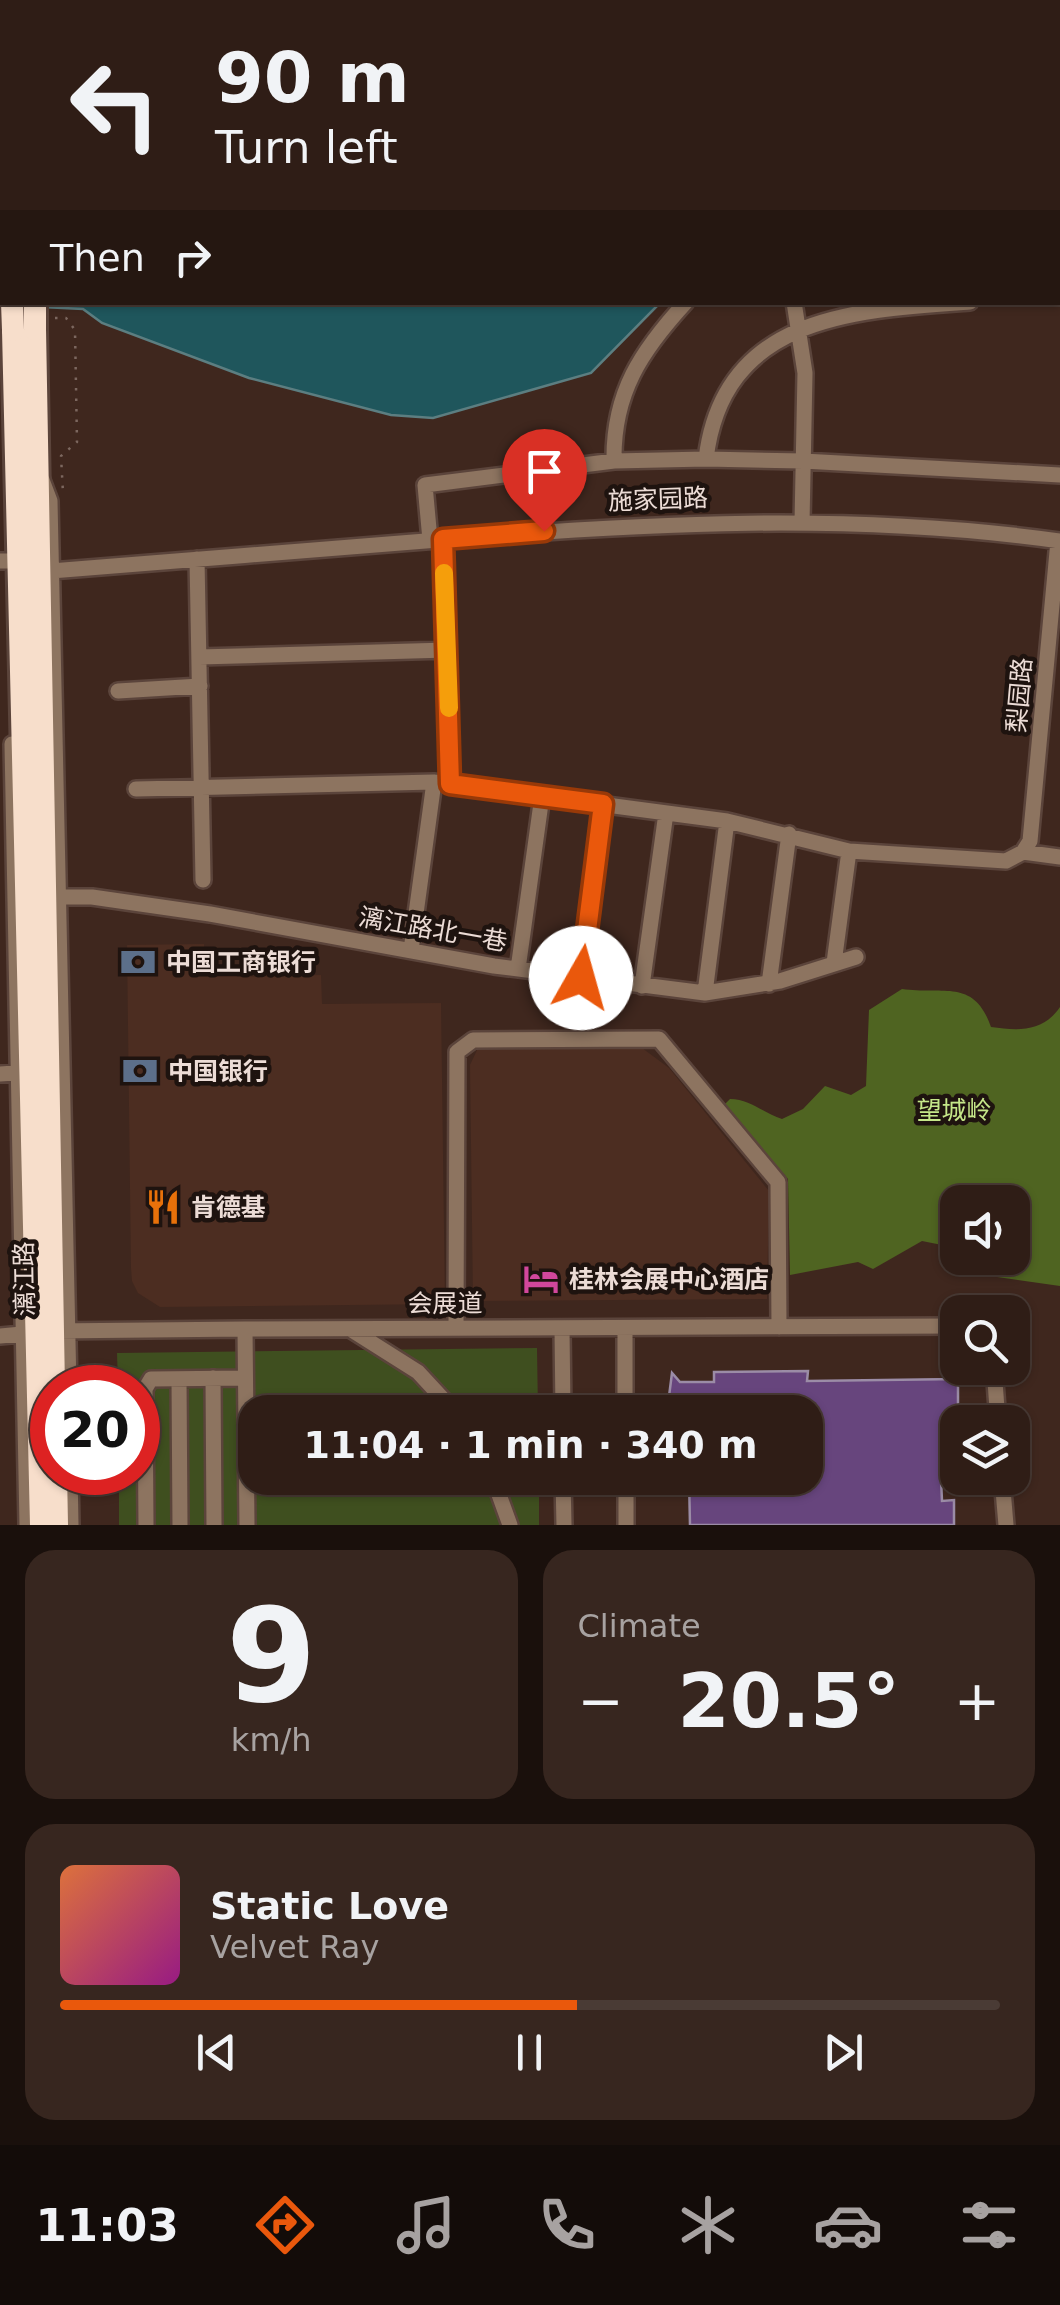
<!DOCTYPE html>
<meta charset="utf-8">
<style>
:root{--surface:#2f1d16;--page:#37261f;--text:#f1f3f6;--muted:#a7a2a1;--line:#4a3b35;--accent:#ea580c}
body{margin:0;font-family:"DejaVu Sans","Noto Sans SC",sans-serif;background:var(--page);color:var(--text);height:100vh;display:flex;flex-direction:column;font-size:38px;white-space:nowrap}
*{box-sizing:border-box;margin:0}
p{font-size:32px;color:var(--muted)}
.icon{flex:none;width:55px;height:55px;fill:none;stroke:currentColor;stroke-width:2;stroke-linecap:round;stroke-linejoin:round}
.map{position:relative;height:1525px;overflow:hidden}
.panel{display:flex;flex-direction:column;gap:25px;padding:25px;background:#1a100c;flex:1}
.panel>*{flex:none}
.guide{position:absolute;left:0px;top:0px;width:1060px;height:305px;box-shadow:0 2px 8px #0004,0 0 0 2px var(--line);background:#2f1d16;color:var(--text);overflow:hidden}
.controls{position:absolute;left:940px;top:1185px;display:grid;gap:20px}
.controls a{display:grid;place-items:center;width:90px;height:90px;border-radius:20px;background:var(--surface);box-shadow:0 2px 8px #0004,0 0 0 2px var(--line);font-size:50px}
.speed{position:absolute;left:30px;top:1365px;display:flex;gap:20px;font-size:50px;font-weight:700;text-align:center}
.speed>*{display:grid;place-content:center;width:130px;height:130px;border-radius:50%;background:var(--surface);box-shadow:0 2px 8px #0004,0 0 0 2px var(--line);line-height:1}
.speed .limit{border:15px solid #d22;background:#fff;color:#111}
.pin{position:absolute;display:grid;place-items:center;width:85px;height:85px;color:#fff;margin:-102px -42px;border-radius:50% 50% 50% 0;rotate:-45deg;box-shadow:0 0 10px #0007}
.pin .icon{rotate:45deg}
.me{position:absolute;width:110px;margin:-55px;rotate:7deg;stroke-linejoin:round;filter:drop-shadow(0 0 8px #0008)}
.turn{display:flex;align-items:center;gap:35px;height:210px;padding:0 50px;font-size:45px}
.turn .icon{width:130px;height:130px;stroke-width:2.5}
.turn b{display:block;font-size:70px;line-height:85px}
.then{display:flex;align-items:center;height:95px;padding:0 50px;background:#0003;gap:20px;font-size:38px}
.big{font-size:75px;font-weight:700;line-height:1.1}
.panel .widget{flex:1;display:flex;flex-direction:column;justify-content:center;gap:15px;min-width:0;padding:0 35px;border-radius:30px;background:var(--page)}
.panel .dial{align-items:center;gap:0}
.dial b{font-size:130px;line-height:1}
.song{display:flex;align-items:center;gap:30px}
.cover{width:120px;height:120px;border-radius:15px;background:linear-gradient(135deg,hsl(20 70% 55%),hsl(310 70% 35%))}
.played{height:10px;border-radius:5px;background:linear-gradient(90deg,var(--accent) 55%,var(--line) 55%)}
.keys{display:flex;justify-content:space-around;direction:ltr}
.heat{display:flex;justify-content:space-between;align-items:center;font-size:55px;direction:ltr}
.panel .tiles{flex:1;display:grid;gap:25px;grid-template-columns:1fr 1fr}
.widget:last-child{grid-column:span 2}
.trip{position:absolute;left:238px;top:1395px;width:585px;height:100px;border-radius:30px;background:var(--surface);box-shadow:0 2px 8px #0004,0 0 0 2px var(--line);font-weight:700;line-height:100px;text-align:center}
.menu{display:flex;height:160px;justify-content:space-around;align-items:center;background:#130c09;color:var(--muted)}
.menu .icon{width:70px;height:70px}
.menu .current{color:var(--accent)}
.menu b{font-size:45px;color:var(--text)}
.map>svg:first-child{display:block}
.built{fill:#4c2d21}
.green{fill:#3f4f1f}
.forest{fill:#4f6421}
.water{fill:#1f565c;stroke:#5c7e81;stroke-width:2.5}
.building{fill:#67457d;stroke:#9b8ca6;stroke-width:2.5}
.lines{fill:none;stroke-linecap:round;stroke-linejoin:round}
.minor-casing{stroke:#5b443b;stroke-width:20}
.major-casing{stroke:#5b443b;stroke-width:25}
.highway-casing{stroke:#5b443b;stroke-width:28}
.path{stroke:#7c675f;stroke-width:2.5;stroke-dasharray:2.5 8;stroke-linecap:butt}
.minor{stroke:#8d7460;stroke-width:15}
.major{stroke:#edb990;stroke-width:20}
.highway{stroke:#f7decb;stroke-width:22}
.highway-bridge-casing{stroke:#5b443b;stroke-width:28;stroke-linecap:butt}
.highway-bridge{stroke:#f7decb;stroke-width:22}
.route-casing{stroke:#983908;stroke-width:25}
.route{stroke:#ea580c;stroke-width:18}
.slow{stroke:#f59e0b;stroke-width:18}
.labels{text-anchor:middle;stroke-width:9;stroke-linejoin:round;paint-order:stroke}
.street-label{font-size:25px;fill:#ecdcd6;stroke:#1e130f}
.poi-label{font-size:25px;font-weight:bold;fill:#ecdcd6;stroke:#1e130f;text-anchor:start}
.park-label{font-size:25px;fill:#c5e789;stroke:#1e130f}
</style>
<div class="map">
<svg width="1060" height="1525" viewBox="0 0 1060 1525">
<rect width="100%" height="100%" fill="#3f271e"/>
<path class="built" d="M204,944V966L236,965L237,977L321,975L322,1004L441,1003L445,1304L160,1307L138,1293L132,1281L131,1268L127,945Z
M638,1045L669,1068L769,1191L767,1299L473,1301L470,1065L478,1048Z"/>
<path class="green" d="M537,1348L538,1412H255V1478H539V1525H119V1473L138,1472V1388L118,1387L117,1353Z"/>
<path class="forest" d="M902,989C944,995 974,978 991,1027C1019,1031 1043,1032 1060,1007V1286L997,1277L984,1258H1012V1202H958L957,1248L922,1241L873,1269L858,1262L790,1275L788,1179L724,1105L730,1099C750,1099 763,1113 782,1119L803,1109L825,1086L851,1095L866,1086L869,1010Z"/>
<path class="water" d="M0,225H2V302L660,303L591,373L433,418L391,415L249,378L102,323L83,309L0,305Z"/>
<path class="building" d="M808,1371L807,1381L958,1379V1479H941L942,1501L954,1500V1525H690L689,1478H805V1412H667L672,1373L680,1382H714V1372Z"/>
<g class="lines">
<defs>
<path id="minor" d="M942,2L947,0
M1058,254H1060
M794,302L805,373L802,523
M706,459C723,316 853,310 970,302
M614,461C613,393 641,351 686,302
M42,480L50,501L69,1388
M443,539L450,784
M430,540L425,485L614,461L706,459L803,461L1060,475
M197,559L203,880
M0,561H21L51,571C180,561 309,550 438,540C645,523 853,512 1060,541
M199,657L447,650
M118,691L200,686
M12,744L27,1525
M136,789L434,782L727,821L849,851L1006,861L1023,852L1060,857
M1023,852L1030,841L1058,541
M58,897H92L210,914L494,966L705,993L780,981L856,957
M411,950L434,782
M834,963L849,851
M518,969L542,796
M581,978L603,804
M769,984L789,834
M642,986L666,813
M705,993L727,821
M0,1074L28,1072
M456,1328L457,1052L473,1040L659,1039L778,1182L779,1327
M625,1328V1412
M245,1329L247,1525
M350,1329L418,1372L455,1412
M562,1329L563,1412
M0,1336L53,1331L245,1329L958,1326
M994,1368L998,1422
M213,1378L214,1525
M179,1379L180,1525
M70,1472L71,1525
M493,1478L510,1525
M563,1478L564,1525
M626,1478V1525
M1002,1478L1006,1525
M146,1525L145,1389L151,1379L245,1378"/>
<path id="major" d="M262,0L264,2
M1058,53H1060
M1058,74H1060
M0,132H2
M0,150H2"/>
<path id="highway" d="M4,0V2
M27,0V2
M35,329L54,1388
M13,330L41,1525
M56,1472L57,1525"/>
</defs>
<use href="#minor" class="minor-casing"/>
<use href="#major" class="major-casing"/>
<use href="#highway" class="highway-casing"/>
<path class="path" d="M55,318H66L75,330L77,442L61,456L63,493"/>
<use href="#minor" class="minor"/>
<use href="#major" class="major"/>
<use href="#highway" class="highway"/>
<defs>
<path id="highway-bridge" d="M12,302L13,330
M35,302V329"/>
</defs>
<use href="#highway-bridge" class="highway-bridge-casing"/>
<use href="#highway-bridge" class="highway-bridge"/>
</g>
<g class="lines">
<defs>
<path id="route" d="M544,531L443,539L450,784L603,804L581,978"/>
</defs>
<use href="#route" class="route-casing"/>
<use href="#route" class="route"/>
<path class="slow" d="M444,573L449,708"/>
</g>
<defs>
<symbol id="bank-bare" viewBox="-9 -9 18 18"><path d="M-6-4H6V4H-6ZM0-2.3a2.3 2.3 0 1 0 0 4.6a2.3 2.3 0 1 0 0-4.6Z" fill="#5c6f8a" stroke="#1e130f" stroke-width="2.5" paint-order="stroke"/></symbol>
<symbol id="restaurant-bare" viewBox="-9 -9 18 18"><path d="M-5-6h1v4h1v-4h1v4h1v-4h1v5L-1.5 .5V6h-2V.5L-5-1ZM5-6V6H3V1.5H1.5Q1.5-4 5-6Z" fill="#e8710a" stroke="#1e130f" stroke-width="2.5" paint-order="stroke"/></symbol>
<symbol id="hotel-bare" viewBox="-9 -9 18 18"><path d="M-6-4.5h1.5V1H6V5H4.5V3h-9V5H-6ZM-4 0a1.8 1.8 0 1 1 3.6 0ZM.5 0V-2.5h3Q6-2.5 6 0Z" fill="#d1479c" stroke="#1e130f" stroke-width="2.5" paint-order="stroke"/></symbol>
</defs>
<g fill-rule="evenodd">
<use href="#bank-bare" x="113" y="937" width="50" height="50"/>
<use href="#bank-bare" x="115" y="1046" width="50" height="50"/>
<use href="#restaurant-bare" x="138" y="1182" width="50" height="50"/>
<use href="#hotel-bare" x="516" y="1254" width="50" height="50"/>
</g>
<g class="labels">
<g class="street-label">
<text transform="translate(658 499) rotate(-2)" y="9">施家园路</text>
<text transform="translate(1019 695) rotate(-85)" y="9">梨园路</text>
<text transform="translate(433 929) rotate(10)" y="9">漓江路北一巷</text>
<text transform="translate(24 1279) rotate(-91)" y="9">漓江路</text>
<text x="445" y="1312">会展道</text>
</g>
<g class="poi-label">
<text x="166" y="971">中国工商银行</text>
<text x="168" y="1080">中国银行</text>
<text x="191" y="1216">肯德基</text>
<text x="569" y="1288">桂林会展中心酒店</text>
</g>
<g class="park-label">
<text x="954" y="1119">望城岭</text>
</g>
</g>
</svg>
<div class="controls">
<a><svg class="icon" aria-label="sound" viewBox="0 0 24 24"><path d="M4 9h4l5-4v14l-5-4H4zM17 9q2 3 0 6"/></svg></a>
<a><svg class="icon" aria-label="search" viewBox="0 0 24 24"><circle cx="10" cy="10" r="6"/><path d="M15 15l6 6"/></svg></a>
<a><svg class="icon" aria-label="layers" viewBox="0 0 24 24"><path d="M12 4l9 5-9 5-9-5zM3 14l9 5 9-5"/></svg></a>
</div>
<div class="speed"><div class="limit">20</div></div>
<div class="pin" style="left:544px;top:531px;background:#d93025"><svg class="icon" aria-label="arrive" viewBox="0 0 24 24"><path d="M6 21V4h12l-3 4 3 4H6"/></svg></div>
<svg class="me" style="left:581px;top:978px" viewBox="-20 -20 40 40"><circle r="19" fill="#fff"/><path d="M0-13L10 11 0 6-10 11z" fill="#ea580c"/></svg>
<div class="trip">11:04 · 1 min · 340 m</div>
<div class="guide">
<div class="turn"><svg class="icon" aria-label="left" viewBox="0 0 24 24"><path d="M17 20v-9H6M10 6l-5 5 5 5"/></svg><div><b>90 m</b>Turn left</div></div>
<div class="then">Then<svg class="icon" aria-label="right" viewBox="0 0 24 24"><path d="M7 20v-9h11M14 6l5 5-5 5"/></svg></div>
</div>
</div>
<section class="panel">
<div class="tiles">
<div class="widget dial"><b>9</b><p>km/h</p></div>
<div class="widget"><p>Climate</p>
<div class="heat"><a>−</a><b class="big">20.5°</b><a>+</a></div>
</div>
<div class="widget">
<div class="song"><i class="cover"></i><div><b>Static Love</b><p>Velvet Ray</p></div></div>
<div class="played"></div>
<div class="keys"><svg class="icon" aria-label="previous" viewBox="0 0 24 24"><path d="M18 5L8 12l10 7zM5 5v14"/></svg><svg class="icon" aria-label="pause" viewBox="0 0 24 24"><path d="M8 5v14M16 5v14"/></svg><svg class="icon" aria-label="next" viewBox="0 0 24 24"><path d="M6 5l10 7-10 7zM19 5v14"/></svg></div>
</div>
</div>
</section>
<nav class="menu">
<b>11:03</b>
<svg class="icon current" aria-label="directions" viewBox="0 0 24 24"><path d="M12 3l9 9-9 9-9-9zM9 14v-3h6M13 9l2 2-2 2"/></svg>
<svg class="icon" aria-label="music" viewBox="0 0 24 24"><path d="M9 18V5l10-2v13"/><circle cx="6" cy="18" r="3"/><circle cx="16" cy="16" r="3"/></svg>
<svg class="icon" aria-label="phone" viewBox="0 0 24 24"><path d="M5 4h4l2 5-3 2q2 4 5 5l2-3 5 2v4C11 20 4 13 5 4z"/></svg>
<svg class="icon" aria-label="climate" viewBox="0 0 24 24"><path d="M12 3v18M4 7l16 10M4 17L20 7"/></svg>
<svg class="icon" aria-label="car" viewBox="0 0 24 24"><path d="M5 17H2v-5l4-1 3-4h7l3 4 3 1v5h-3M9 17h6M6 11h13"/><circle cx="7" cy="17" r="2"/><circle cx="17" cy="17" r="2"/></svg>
<svg class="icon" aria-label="filters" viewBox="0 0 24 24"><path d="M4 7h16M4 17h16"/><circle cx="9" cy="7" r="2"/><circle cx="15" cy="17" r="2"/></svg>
</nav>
